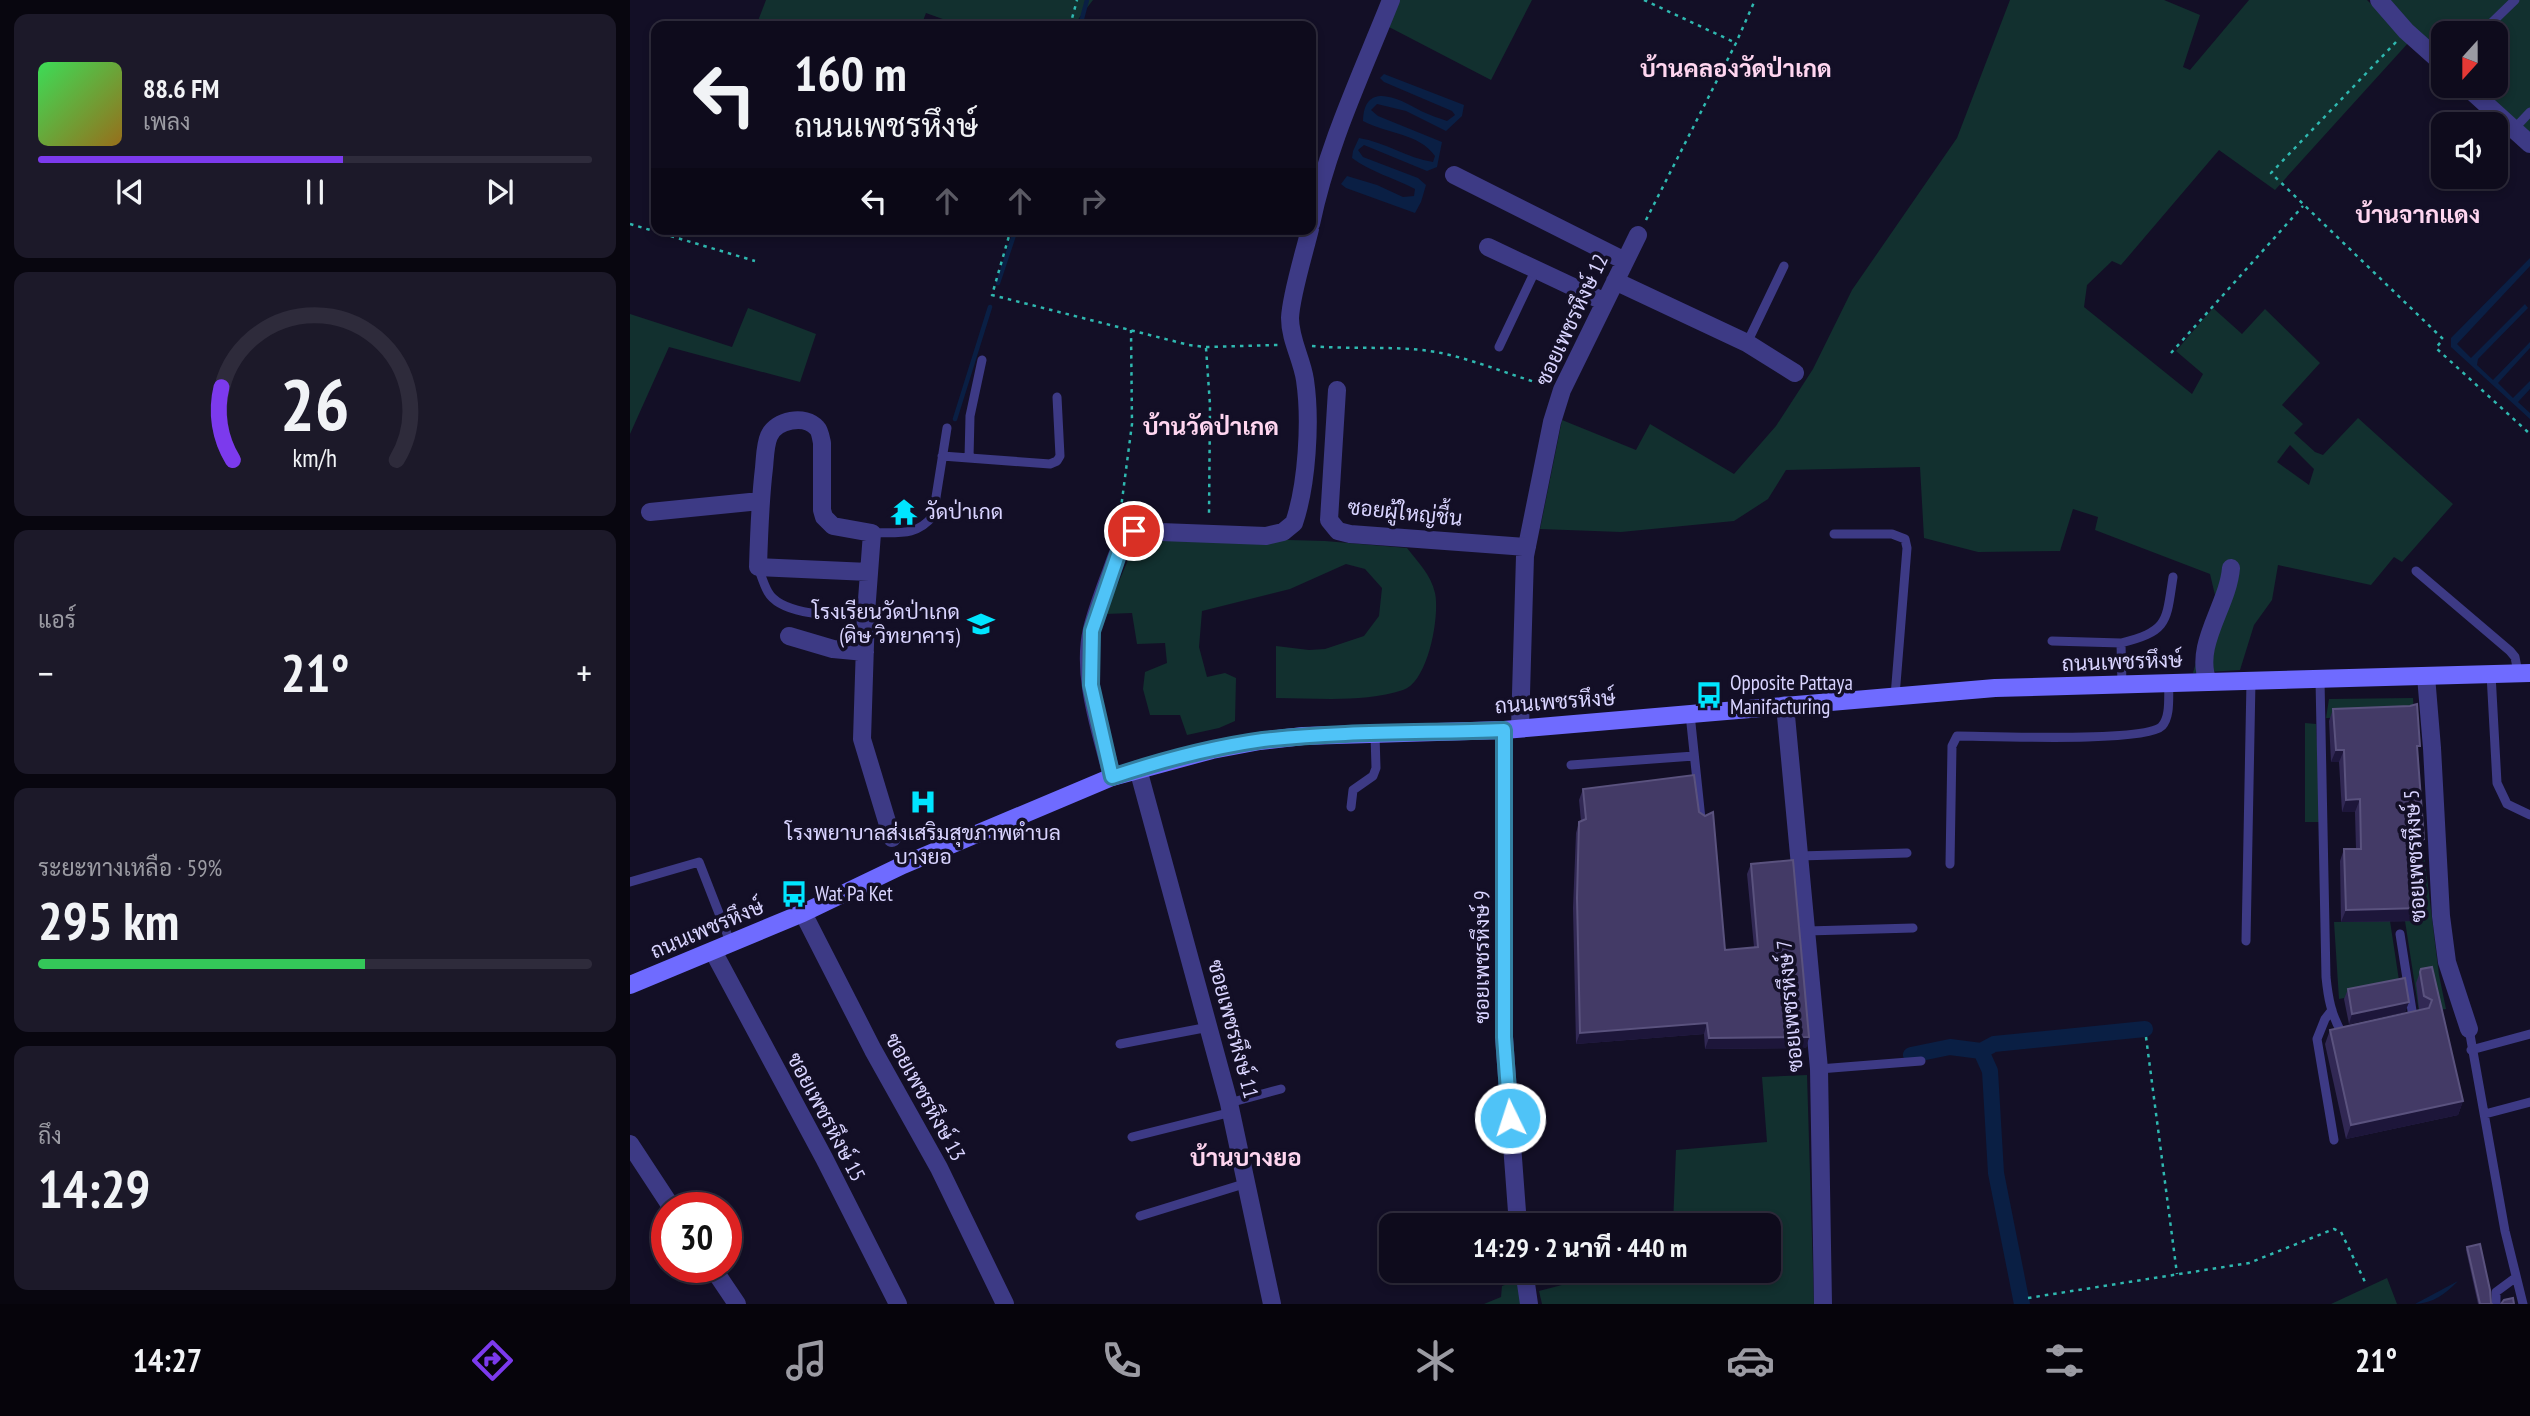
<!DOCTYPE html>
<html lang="th">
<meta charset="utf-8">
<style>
:root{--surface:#0e0b1c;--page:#1c1929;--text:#f1f3f6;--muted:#9b9ba3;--line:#2e2b3b;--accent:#7c3aed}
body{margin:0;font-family:"PT Sans Narrow",Sarabun,sans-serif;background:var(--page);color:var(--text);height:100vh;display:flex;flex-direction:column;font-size:26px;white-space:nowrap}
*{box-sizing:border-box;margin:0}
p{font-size:23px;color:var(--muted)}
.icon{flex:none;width:38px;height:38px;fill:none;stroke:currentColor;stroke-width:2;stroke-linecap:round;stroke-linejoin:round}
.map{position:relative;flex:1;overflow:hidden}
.sheet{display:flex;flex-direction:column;gap:14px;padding:14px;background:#08060f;width:630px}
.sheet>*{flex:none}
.banner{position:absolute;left:21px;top:21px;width:665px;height:214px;border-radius:14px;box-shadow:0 4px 10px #0003,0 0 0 2px var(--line);background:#0e0b1c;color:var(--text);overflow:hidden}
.needle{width:46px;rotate:201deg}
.tools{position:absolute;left:1801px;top:21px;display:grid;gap:14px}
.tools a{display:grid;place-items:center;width:77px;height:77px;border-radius:14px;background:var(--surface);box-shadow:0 4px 10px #0003,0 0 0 2px var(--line);font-size:35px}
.speed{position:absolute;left:21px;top:1192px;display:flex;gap:14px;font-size:35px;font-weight:700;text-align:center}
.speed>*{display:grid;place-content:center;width:91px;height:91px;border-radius:50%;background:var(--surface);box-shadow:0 4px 10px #0003,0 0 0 2px var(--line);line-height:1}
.speed .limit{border:10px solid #d22;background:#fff;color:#111}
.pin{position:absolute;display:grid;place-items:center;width:60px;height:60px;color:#fff;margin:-30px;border:4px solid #fff;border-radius:50%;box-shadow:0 2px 7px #0007}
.me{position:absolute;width:77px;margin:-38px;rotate:356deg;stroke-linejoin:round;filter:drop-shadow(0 0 5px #0008)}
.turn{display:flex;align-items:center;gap:24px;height:147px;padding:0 28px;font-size:32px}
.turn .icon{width:91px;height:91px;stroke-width:2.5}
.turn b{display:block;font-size:49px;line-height:60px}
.lanes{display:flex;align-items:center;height:66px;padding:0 28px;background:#0003;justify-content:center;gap:35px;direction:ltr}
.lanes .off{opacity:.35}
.big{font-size:52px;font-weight:800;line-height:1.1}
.sheet .tile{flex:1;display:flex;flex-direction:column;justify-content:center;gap:10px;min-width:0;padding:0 24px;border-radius:14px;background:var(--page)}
.sheet .dial{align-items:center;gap:0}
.dial svg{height:182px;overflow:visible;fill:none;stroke:var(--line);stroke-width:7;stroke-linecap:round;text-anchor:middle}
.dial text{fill:var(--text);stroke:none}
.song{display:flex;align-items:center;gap:21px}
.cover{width:84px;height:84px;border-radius:10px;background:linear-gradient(135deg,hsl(130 70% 55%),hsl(40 70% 35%))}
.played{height:7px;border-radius:4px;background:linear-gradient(90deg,var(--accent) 55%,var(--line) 55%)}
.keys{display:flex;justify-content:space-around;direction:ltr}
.heat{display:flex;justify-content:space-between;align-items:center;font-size:38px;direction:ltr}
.charge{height:10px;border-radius:5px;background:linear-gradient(90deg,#34c759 59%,var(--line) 0)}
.trip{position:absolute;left:749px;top:1213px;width:402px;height:70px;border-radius:14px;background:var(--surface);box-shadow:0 4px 10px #0003,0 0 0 2px var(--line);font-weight:800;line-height:70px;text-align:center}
.menu{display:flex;height:112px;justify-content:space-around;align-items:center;background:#06040b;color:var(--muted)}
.menu .icon{width:49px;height:49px}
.menu .active{color:var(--accent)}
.menu b{font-size:32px;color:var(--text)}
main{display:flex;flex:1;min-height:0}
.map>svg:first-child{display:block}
.green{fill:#12302f;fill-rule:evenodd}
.water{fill:#0a1f44}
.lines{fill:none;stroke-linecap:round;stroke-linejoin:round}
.stream{stroke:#0a1f44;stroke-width:4.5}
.canal{stroke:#0a1f44;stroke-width:16}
.path{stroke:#2fb8b0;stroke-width:2.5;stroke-dasharray:3.5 5;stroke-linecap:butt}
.lane{stroke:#3d3a85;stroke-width:9}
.street{stroke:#3d3a85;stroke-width:18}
.secondary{stroke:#6f6bff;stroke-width:18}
.wall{fill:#312854}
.shaded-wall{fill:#1d163a}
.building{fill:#433a66;stroke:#5a527e;stroke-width:2}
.route-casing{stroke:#337fa1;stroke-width:18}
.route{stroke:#4fc3f7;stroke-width:12}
.labels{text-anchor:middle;stroke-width:7;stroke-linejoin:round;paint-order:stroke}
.street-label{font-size:21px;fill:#d9d4ff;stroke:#130f26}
.poi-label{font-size:21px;fill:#d9d4ff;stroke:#130f26;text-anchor:start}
.quarter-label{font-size:24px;font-weight:bold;fill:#ffd6f0;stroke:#130f26}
</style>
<main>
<section class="sheet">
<div class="tile">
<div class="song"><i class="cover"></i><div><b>88.6 FM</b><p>เพลง</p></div></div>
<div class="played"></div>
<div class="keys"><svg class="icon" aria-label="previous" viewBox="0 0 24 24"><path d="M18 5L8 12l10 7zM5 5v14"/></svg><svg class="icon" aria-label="pause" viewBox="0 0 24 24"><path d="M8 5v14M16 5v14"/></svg><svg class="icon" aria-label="next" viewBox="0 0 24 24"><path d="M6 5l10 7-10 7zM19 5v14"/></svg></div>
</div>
<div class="tile dial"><svg viewBox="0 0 100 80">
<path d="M14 69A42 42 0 1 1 86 69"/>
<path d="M14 69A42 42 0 0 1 9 37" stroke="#7c3aed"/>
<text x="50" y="56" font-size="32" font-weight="700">26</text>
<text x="50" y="72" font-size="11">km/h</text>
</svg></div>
<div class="tile"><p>แอร์</p>
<div class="heat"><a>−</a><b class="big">21°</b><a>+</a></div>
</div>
<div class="tile"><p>ระยะทางเหลือ · 59%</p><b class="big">295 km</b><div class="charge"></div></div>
<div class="tile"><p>ถึง</p><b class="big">14:29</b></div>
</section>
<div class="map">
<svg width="1900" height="1304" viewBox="0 0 1900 1304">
<rect width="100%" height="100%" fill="#130f26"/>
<path class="green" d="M136,0H463L443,26H332L296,13L291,26H126Z
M769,0H902L861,80L759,27Z
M1380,0H1534L1570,15L1553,67L1560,70L1619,0H1737L1779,42L1645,190L1589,150L1491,265L1482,261L1457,285L1454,307L1562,394L1573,374L1546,351L1583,308L1612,334L1635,309L1690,363L1652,405L1673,424L1664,433L1685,452L1693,455L1728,418L1823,504L1772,562L1764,557L1741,585L1648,565L1642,600L1624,625L1610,670L1563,673L1585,595L1580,574L1465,530L1468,517L1443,509L1430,551L1348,552L1294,538L1290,467L1156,470L1138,499L1104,521L991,532L910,529L932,420L1006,450L1020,424L1104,474L1146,426L1183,369L1222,290L1327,138ZM1660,445L1684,469L1679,485L1647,462Z
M1755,0H1900V136L1844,86H1866V33H1813V58Z
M118,308L186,334L170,382L39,347L0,434V314L102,347Z
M518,536L695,541L777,548C788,562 801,575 805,593C810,616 798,682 773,690C733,703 687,698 646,698V646L679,650L695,649L734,636L749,616L752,588L735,569L716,564L660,589L572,611L569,647L577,677L595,673L606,678L605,721L589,728L557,735L550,715H520L513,689L515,672L537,663L535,643L507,644L502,613L475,614L507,539Z
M1783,698L1784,716L1696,718L1699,699Z
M1675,723L1686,724L1691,822H1675Z
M1787,853H1794L1809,975L1816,1009L1789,1012L1775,921Z
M1760,921L1770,987L1709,999L1704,922Z
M1177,1075L1184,1304H912L909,1291L985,1271L1139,1270V1225H1043L1046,1150L1137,1142L1132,1077Z
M1757,1278L1767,1304H1701Z
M891,1279L894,1304H854L871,1297L872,1286Z"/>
<path class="water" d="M754,74L834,105L832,116L816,131L776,111L747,104L741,110L748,116L812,142L807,167L797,171L734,145L728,150L733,157L788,178L796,185L791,202L785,213L716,188L711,184L717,176L747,185L773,197L784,196L785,189C764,178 741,172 722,158L723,151L729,138C755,142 777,158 803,162L805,156C789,133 757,134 733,121C734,80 770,99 791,111C799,115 809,118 817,121L825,115L822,111L754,82L750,78Z
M1900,258V266L1827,344L1841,358L1895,304L1898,308L1848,359L1847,365L1863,380L1900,342V348L1868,383L1883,398L1900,381V389L1888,402L1900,413V419L1821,347V338Z
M1828,1281C1815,1294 1804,1303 1785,1304Z"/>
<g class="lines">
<path class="stream" d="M450,26L457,0
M368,283L386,229
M325,419L360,307"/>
<path class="canal" d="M1351,1051L1364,1044L1515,1029
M1281,1055L1320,1047L1351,1051L1360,1071L1366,1173L1392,1304"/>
<path class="path" d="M1014,0L1106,43
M440,26L447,0
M1766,42L1641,173L1813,339L1806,348L1900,434
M1016,220L1106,43L1125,0
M0,224L125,261
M381,229L362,295L559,345L576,347L648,345
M682,346C724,350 765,345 806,352C843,359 880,375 915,385
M576,348L580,405L579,516
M1541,353L1673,206
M494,519L491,508L502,424L501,330
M1516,1037L1547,1274
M1398,1298L1619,1263L1704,1229L1711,1232L1736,1284"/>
<path class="lane" d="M1851,33L1885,0
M1884,129L1900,112
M1117,343L1154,266
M869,347L906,269
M312,456L420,464L427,461L430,456L427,397
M339,458L340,416L352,360
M242,533C267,532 286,537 303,516L317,428
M1204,534H1262L1275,539L1277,548L1265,696
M128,567C131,575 134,585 138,592C152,617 210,615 236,617
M1786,571L1880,651L1885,657L1888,673
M1422,641L1491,643L1492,685
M1491,643C1539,631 1536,622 1543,577
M1861,674L1867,783L1877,804L1900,815
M1690,680L1696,977C1698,997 1701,1015 1712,1033L1718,1032
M1060,714L1071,819
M941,765L1064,756
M721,807L723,790L743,776L746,768L745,734
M1169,856L1277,853
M1320,864L1322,746L1327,736C1358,736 1516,743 1532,726C1541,716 1538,696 1539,683
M0,882L69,862L101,944
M1177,931L1283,928
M1770,934L1783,1017
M1616,941L1621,681
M1702,1010L1695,1019L1687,1039L1704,1140
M1839,1029L1875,1231L1893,1304
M490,1044L579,1027
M1841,1050L1900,1034
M1189,1069L1291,1061
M599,1103L651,1089
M1855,1114L1900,1102
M502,1137L602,1112
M510,1216L617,1183
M1866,1304V1292L1885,1278"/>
<path class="street" d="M1749,0L1776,31L1813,64
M1836,86L1900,144
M824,175L995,261
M681,224C697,146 732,73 761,0
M858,247L975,302
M985,281L1117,343L1165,373
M707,390L699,520L708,531L720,534L897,547
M20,512L130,501
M239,572L128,567C129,534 130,501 134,468C135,458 135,445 139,436C146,420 175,414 187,428C190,431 191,438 192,443V510L194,517L203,526L242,533L236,613L232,739L262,838
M159,636L203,649L235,652
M1796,676L1802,748L1811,916L1817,962L1839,1029
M1578,682C1563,645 1598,606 1601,568
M1155,705L1189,1069L1193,1304
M890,728L895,556L922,422L932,390L1008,235
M874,730V1037L888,1225
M508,769L599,1103L642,1304
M482,777C471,730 451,677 462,629C467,609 474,591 481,572C487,557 490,540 504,531L636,536L653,532L664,523C677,485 681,421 675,380C672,359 660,340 660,318C661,295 674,254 680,229
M173,913L243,1050L309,1168L375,1304
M83,951L194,1158L268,1304
M0,1144L42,1208
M82,1267L107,1304
M894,1270L899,1304"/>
<path class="secondary" d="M0,985L173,913L273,865L482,777L582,750L630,741L673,736L874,730L1365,688L1900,673"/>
</g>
<path class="wall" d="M1703,709L1787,753L1794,839L1792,846L1789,921L1711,922L1710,861L1714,849H1726L1725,812H1712L1709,762H1701L1699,721Z
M953,789L1069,812L1095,950L1124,947L1117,874L1121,864L1179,1037L1176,1048L1075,1049L1074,1034L946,1044L943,908L946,833L949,822L951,821L949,800Z
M1802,967L1833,1101L1828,1115L1716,1139L1695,1044L1700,1030L1790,1010L1789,1009L1786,983L1791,969Z
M1718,989L1779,1002L1775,1012L1719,1024L1714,999Z
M1837,1247L1861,1303L1862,1304H1848L1836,1250Z"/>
<path class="shaded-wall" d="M1706,750H1714L1709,762H1701Z
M1730,799L1725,812H1712L1716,800Z
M1793,908L1789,921L1711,922L1716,910Z
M1779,1002L1775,1012L1719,1024L1722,1014Z
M1077,1023L1074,1034L946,1044L950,1033Z
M1179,1037L1176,1048L1075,1049L1079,1038Z
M1833,1101L1828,1115L1716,1139L1721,1125Z"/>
<path class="building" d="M1787,704L1790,746H1787L1794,839L1791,840L1793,908L1716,910L1714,849H1731L1730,799L1716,800L1714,750H1706L1703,709L1780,706Z
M1064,775L1069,812L1075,816L1083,812L1095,950L1128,947L1121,864L1163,860L1179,1037L1079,1038L1077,1023L950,1033L947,898L949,822L956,819L953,789Z
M1802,967L1833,1101L1721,1125L1700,1030L1799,1008L1802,1000L1794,996L1790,972L1791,969Z
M1775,978L1779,1002L1722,1014L1718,989Z
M1850,1244L1860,1290L1861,1303L1862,1304H1850L1837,1247Z
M1883,1298L1884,1304H1871L1874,1300Z"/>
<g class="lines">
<defs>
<path id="route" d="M504,531L492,543L462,631L461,685L482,777C530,761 582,747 633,740C712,731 794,733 874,730V1037L880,1118"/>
</defs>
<use href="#route" class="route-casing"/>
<use href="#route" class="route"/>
</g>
<defs>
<symbol id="temple-bare" viewBox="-9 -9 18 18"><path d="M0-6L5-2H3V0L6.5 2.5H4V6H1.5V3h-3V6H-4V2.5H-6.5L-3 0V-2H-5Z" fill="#00e5ff" stroke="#130f26" stroke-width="2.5" paint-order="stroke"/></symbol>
<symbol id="school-bare" viewBox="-9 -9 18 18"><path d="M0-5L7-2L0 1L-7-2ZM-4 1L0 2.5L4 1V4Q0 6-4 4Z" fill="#00e5ff" stroke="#130f26" stroke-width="2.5" paint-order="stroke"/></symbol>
<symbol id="bus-bare" viewBox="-9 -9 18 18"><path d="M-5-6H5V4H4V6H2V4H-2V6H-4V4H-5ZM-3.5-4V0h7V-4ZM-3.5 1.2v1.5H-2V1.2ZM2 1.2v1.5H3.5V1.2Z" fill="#00e5ff" stroke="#130f26" stroke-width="2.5" paint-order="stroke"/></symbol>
<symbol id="hospital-bare" viewBox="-9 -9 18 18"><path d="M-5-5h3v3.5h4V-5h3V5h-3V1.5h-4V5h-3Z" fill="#00e5ff" stroke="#130f26" stroke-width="2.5" paint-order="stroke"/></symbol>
</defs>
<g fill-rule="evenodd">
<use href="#temple-bare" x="255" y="493" width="38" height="38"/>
<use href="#school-bare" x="332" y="605" width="38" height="38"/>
<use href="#bus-bare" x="1060" y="676" width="38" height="38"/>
<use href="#hospital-bare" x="274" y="783" width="38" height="38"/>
<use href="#bus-bare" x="145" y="875" width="38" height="38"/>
</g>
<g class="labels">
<g class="street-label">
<text transform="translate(942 320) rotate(-65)" y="7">ซอยเพชรหึงษ์ 12</text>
<text transform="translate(775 513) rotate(6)" y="7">ซอยผู้ใหญ่ชื้น</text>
<text transform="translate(1492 662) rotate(-2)" y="7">ถนนเพชรหึงษ์</text>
<text transform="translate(925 702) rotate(-4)" y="7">ถนนเพชรหึงษ์</text>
<text transform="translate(1785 856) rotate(-93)" y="7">ซอยเพชรหึงษ์ 5</text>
<text transform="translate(77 929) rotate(-23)" y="7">ถนนเพชรหึงษ์</text>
<text transform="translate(852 957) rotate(-90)" y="7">ซอยเพชรหึงษ์ 9</text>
<text transform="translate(1160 1006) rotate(-95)" y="7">ซอยเพชรหึงษ์ 7</text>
<text transform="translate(603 1029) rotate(75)" y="7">ซอยเพชรหึงษ์ 11</text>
<text transform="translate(295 1097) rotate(61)" y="7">ซอยเพชรหึงษ์ 13</text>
<text transform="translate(196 1117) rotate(62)" y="7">ซอยเพชรหึงษ์ 15</text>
</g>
<g class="poi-label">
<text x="295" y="519">วัดป่าเกด</text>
<text x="330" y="619" text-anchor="end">โรงเรียนวัดป่าเกด<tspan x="330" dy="24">(ดิษ วิทยาคาร)</tspan></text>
<text x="1100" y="690">Opposite Pattaya<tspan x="1100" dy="24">Manifacturing</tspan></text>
<text x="293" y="840" text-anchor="middle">โรงพยาบาลส่งเสริมสุขภาพตำบล<tspan x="293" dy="24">บางยอ</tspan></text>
<text x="185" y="901">Wat Pa Ket</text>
</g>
<g class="quarter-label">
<text x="1106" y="77">บ้านคลองวัดป่าเกด</text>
<text x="1788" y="223">บ้านจากแดง</text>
<text x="581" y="435">บ้านวัดป่าเกด</text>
<text x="616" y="1166">บ้านบางยอ</text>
</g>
</g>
</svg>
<div class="tools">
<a><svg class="needle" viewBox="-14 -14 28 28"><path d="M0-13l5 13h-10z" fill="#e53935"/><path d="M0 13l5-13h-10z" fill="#9b9ba3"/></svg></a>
<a><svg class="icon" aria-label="sound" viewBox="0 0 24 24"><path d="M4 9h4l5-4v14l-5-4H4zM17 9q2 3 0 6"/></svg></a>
</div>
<div class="speed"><div class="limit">30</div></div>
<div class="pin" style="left:504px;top:531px;background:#d93025"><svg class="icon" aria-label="arrive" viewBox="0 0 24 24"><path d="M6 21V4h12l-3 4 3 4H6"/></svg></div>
<svg class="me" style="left:880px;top:1118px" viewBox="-20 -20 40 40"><circle r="17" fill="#4fc3f7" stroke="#fff" stroke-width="3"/><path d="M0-11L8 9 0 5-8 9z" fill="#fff"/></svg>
<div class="trip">14:29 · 2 นาที · 440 m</div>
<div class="banner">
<div class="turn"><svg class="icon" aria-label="left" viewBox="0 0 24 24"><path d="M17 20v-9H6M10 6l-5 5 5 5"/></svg><div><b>160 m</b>ถนนเพชรหึงษ์</div></div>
<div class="lanes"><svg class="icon" aria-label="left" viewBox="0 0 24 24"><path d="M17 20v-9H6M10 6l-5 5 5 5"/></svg><svg class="icon off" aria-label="ahead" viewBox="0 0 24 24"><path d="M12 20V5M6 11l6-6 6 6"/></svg><svg class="icon off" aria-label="ahead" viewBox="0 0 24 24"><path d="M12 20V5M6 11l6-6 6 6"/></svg><svg class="icon off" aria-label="right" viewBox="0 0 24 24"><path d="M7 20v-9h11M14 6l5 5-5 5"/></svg></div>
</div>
</div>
</main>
<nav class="menu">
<b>14:27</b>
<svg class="icon active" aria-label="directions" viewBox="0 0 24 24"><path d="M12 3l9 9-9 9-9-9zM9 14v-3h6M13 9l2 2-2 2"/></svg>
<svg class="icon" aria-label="music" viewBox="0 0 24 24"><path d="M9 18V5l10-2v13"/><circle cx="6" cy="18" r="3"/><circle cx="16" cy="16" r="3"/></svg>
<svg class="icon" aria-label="phone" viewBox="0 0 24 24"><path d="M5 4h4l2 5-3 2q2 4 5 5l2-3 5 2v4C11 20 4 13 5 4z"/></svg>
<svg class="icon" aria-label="climate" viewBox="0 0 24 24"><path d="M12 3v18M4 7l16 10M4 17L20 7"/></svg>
<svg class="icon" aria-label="car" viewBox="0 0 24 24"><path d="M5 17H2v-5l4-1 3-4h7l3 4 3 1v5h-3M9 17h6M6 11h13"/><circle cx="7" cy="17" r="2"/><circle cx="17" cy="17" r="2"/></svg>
<svg class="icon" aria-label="filters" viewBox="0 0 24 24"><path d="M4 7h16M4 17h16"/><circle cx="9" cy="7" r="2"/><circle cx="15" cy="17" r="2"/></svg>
<b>21°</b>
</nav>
